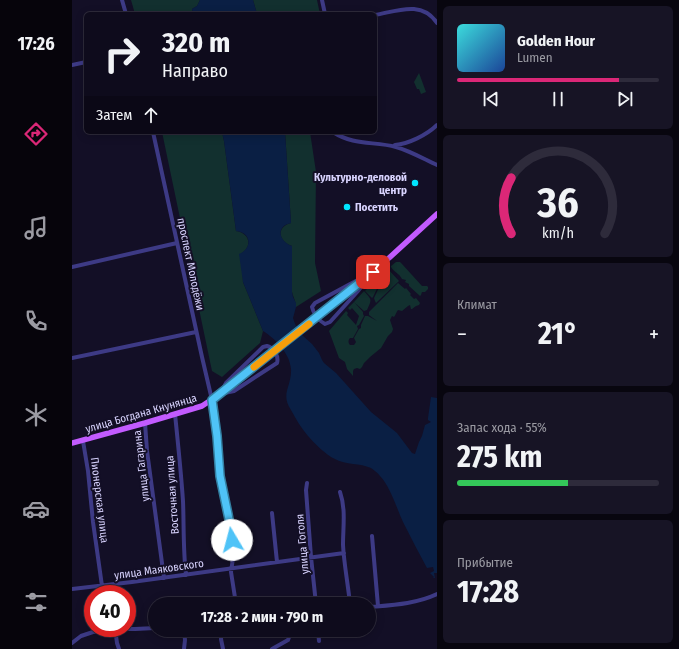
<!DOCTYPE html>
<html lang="ru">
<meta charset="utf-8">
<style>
:root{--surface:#0e0b1c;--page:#171425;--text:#f1f3f6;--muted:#9b9ba3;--line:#2e2b3b;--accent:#db2777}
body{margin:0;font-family:"Fira Sans Condensed",sans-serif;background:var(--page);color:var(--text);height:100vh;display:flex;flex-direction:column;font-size:15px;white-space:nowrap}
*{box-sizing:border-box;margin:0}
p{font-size:13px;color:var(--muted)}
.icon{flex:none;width:22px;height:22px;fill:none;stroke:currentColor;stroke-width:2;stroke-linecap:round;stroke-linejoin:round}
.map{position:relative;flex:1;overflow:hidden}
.sheet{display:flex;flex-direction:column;gap:6px;padding:6px;background:#08060f;width:242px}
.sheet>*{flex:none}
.banner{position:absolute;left:12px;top:12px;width:293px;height:122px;border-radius:6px;box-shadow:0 2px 10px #0003,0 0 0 1px var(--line);background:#0e0b1c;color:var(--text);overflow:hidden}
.speed{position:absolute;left:12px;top:585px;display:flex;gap:8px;font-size:20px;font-weight:700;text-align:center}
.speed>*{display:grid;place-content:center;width:52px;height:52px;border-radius:50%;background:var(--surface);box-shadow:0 2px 10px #0003,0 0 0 1px var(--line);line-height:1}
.speed .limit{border:6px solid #d22;background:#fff;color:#111}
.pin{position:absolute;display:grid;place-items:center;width:34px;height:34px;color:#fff;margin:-17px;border-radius:8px;box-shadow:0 2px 6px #0006}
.me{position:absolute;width:44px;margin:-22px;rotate:352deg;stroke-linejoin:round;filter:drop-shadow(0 0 3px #0008)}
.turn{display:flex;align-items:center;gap:14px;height:84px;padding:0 12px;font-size:18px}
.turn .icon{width:52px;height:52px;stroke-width:2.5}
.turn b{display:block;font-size:28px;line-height:34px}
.then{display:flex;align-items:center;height:38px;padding:0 12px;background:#0003;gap:8px;font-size:15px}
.big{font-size:30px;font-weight:700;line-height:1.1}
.sheet .widget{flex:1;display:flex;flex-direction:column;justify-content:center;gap:6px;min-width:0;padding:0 14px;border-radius:6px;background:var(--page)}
.sheet .dial{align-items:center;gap:0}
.dial svg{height:104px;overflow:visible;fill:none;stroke:var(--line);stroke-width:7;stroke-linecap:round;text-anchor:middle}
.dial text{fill:var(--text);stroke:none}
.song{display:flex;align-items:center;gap:12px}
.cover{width:48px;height:48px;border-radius:6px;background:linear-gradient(135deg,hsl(180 70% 55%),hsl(220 70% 35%))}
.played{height:4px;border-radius:2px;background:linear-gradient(90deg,var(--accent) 80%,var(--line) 80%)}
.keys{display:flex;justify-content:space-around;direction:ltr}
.heat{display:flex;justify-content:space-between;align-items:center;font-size:22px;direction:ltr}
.charge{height:6px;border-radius:3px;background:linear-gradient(90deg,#34c759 55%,var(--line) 0)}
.trip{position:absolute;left:76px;top:597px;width:228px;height:40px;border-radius:20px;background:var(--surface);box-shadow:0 2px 10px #0003,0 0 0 1px var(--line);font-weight:700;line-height:40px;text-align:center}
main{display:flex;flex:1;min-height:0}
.tabs{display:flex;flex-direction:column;width:72px;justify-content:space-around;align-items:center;background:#06040b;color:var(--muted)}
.tabs .icon{width:28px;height:28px}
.tabs .selected{color:var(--accent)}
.tabs b{font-size:18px;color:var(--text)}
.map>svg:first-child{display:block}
.green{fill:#12302f}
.water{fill:#0a1f44}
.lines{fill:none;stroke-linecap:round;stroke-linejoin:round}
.minor{stroke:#3d3a85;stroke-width:4}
.major{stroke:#c25bff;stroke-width:5.5}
.major-bridge{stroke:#c25bff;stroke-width:5.5}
.route-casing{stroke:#337fa1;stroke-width:10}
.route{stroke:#4fc3f7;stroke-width:7}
.slow{stroke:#f59e0b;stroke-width:7}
.poi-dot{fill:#00e5ff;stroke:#130f26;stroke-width:1.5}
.labels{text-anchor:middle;stroke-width:4;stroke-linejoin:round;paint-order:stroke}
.poi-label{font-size:11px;font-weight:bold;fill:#d9d4ff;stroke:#130f26;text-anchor:end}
.street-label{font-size:11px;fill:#d9d4ff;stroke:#130f26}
</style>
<main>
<nav class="tabs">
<b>17:26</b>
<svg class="icon selected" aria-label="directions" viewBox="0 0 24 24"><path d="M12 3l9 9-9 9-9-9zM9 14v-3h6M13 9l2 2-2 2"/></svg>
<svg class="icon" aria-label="music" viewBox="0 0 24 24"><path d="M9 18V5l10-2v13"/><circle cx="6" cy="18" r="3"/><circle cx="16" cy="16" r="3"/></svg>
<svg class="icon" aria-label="phone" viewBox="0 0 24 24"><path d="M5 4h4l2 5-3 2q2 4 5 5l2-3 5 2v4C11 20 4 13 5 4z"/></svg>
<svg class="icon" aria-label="climate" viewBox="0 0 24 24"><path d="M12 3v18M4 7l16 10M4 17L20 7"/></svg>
<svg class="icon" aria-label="car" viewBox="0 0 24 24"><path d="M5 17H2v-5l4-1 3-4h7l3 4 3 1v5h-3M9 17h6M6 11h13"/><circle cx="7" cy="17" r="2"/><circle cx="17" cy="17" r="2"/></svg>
<svg class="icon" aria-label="filters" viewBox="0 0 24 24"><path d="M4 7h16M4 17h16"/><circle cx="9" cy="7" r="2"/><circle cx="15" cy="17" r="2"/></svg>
</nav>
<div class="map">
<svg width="365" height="649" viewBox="0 0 365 649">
<rect width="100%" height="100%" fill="#130f26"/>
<path class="green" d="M59,0H128L125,6L120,9L121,14H63Z
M181,0H245L248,14H185Z
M347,73L354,92L349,94L347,89H345L342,82Z
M90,132H150L152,141L164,231C177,233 181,245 170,253L171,282L191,331L188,343L150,377L140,371Z
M213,132H238L244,172L243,263L249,291L224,307C224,301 221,297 220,292V246C206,241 204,227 219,223Z
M324,262H328L330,264L350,286H355L356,287V289L353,292H350L349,295L348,296L337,286V284L333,282L334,280L330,279C327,273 322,272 319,267V266Z
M316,269L327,281L304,303L303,301L302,298Z
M312,271L313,272L301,297L300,298L293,291Z
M326,283L333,289L334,288L339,294L338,295L342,299L344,298L348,303L347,305L344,306L340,309H339L338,305L336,306L330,311L326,310C324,312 324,315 322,317L320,316L318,320L321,329L320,332L316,336L309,348L298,357L292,363L290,367L288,369L285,368L282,369L281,371V376L275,369L273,362L267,358L257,331L274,311L276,313L275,315L284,325L287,316L280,308L278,310L276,308L282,302L291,312V314L292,316L287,325L285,326L286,329L281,338H278C276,340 276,343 278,345H282L284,342L282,338L287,329L289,328V325L293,316H296L305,321L297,315V312Z
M292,291C300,300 300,299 295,310L292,311L282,302Z"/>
<path class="water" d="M128,0H181L185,14H121L120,9L125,6Z
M150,132H213L219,223C204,226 206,241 220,246V292L221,297L224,303V307L221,318L223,324L230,335L240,344L247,353L250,360L252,363L264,373L299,412L325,433L340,453L343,454L347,442L350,436L353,425L359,422L356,420V418L359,397L365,398V573H362L363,578H361L362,577L358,573L362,571L361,567L355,568C347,553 339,538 331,522C325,509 318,486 308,476C306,473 302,470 299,468C288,463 274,465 263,459C254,455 242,443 236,436C229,428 224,419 219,410C208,394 220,386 219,369C218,354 204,339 191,331L171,282L167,254C181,248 179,232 164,231L152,141Z"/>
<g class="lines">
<path class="minor" d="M50,0L54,14
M250,0L253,14
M303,15C325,11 350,0 365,23
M0,65L14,62
M81,132L130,357L140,400L145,436L148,476L158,524L160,540L161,558L159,572L164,604
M261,132C282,146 302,141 324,147C338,151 352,159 365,165
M323,145C336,144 355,135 365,125
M0,267L105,243
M301,272L286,291L258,322L253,324C247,321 241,313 240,307L243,303L280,283Z
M195,346C202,348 207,356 205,363L162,391L148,394L154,383L191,347Z
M0,358L124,332
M103,414C106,443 109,472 111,501C112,525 111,550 114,575
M73,423L75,451L92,578
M11,441L16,471L21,522L30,586
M235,483L234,490L239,557L244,604
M268,492C274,509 271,527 271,545C272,564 276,584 278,604
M200,513L205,562
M300,536L306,606
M37,585L39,594
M0,589L60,582L272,553
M297,607C320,605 344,604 365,594
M43,628L45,643L47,649
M150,630L149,639L151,649
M246,630L247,641
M281,630V631
M0,643L9,636L21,632L40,629H63L83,628
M112,649L113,640L112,630
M200,649L216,640L217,637L216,630"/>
<path class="major" d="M257,308L317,258L365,214
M0,443L73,423L130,406L148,394L199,355"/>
<path class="major-bridge" d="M199,355L257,308"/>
</g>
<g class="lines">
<defs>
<path id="route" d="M160,540L158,524L148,476L145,436L140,400L301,272"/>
</defs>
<use href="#route" class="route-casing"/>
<use href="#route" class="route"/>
<path class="slow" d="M182,367L237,324"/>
</g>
<g class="poi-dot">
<circle cx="343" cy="183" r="4"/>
<circle cx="275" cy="207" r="4"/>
</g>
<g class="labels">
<g class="poi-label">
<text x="335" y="181">Культурно-деловой<tspan x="335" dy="13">центр</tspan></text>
<text x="283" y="211" text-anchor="start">Посетить</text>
</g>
<g class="street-label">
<text transform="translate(119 264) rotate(78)" y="4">проспект Молодёжи</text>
<text transform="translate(69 413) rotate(-16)" y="4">улица Богдана Кнунянца</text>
<text transform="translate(69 466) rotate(-97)" y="4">улица Гагарина</text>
<text transform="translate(100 495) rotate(-94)" y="4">Восточная улица</text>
<text transform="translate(28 500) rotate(83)" y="4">Пионерская улица</text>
<text transform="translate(230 544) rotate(-95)" y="4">улица Гоголя</text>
<text transform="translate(87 569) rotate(-8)" y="4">улица Маяковского</text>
</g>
</g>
</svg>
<div class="speed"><div class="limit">40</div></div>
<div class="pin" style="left:301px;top:272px;background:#d93025"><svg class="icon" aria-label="arrive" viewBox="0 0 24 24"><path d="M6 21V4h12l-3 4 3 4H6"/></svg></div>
<svg class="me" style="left:160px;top:540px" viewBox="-20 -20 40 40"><circle r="19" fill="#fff"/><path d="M0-13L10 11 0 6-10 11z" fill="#4fc3f7"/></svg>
<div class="trip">17:28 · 2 мин · 790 m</div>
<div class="banner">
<div class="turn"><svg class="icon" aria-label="right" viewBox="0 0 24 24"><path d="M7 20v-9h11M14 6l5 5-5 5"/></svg><div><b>320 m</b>Направо</div></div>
<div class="then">Затем<svg class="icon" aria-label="ahead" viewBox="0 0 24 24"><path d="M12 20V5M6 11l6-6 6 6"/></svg></div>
</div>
</div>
<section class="sheet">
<div class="widget">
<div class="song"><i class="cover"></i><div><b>Golden Hour</b><p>Lumen</p></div></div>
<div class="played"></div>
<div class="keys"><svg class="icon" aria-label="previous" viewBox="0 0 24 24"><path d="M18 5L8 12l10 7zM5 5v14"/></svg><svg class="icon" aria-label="pause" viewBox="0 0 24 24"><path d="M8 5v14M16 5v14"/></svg><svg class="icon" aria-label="next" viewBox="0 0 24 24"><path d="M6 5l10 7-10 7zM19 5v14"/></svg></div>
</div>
<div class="widget dial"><svg viewBox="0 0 100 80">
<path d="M14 69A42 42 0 1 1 86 69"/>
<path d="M14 69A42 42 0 0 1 14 26" stroke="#db2777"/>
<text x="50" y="56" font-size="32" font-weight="700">36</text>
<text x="50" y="72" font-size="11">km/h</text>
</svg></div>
<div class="widget"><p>Климат</p>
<div class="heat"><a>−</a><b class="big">21°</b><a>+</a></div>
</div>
<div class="widget"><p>Запас хода · 55%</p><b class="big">275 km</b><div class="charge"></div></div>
<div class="widget"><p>Прибытие</p><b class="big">17:28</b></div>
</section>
</main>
